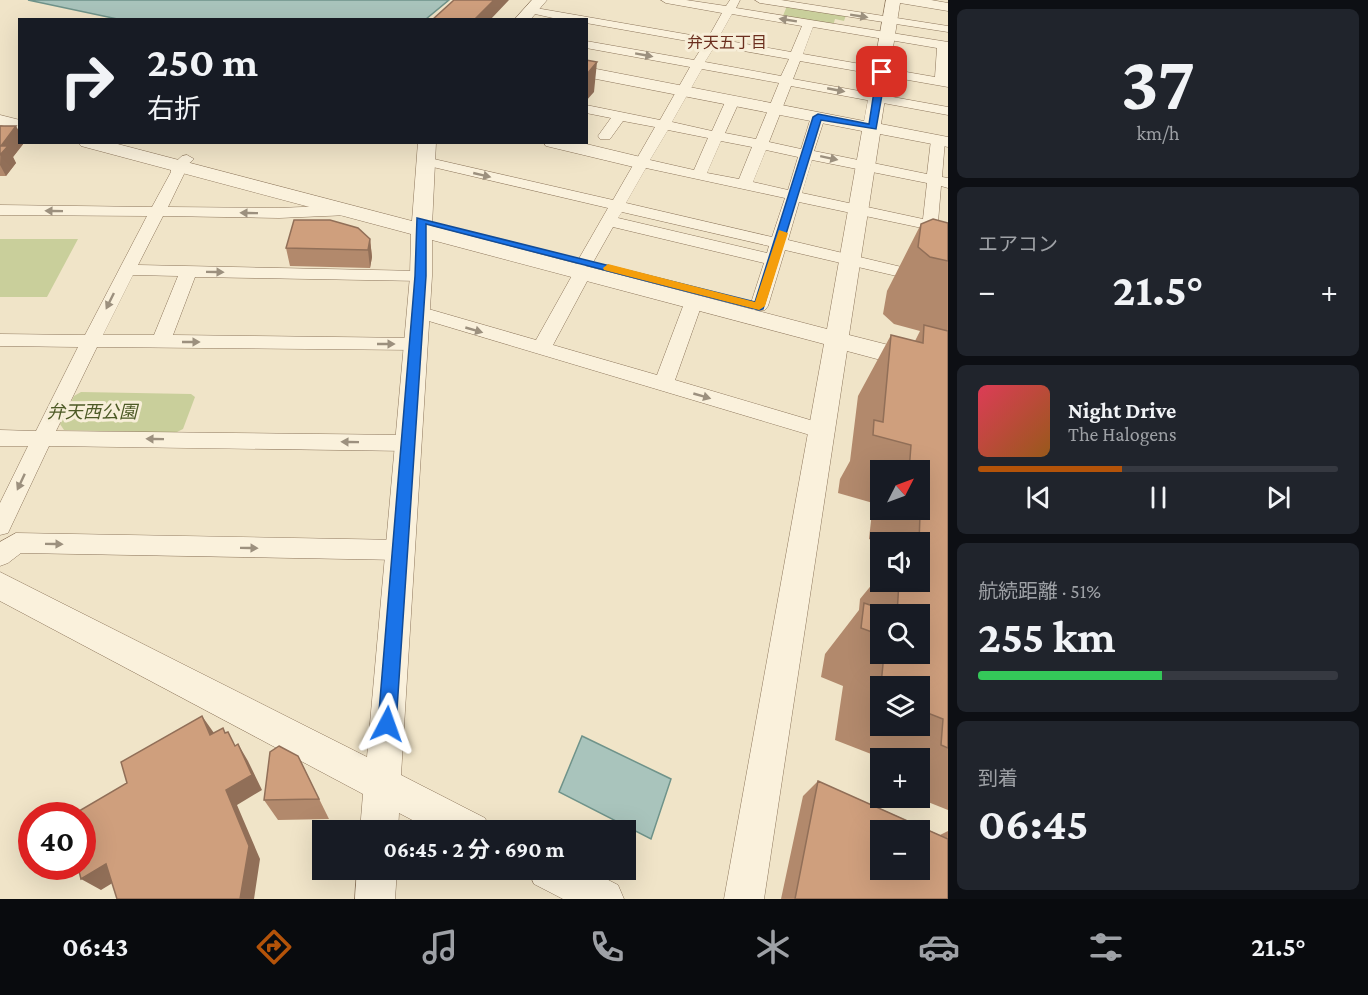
<!DOCTYPE html>
<html lang="ja">
<meta charset="utf-8">
<style>
:root{--surface:#171b24;--page:#20242c;--text:#f1f3f6;--muted:#9ea1a6;--line:#363941;--accent:#b45309}
body{margin:0;font-family:"Crimson Pro","Noto Sans JP",serif;background:var(--page);color:var(--text);height:100vh;display:flex;flex-direction:column;font-size:22px;white-space:nowrap}
*{box-sizing:border-box;margin:0}
p{font-size:20px;color:var(--muted)}
.icon{flex:none;width:33px;height:33px;fill:none;stroke:currentColor;stroke-width:2;stroke-linecap:round;stroke-linejoin:round}
.map{position:relative;flex:1;overflow:hidden}
.sheet{display:flex;flex-direction:column;gap:9px;padding:9px;background:#0d0f14;width:420px}
.sheet>*{flex:none}
.banner{position:absolute;left:18px;top:18px;width:570px;height:126px;border-radius:0px;box-shadow:0 6px 24px #0002;background:#171b24;color:var(--text);overflow:hidden}
.needle{width:39px;rotate:48deg}
.tools{position:absolute;left:870px;top:460px;display:grid;gap:12px}
.tools a{display:grid;place-items:center;width:60px;height:60px;border-radius:0px;background:var(--surface);box-shadow:0 6px 24px #0002;font-size:30px}
.speed{position:absolute;left:18px;top:802px;display:flex;gap:12px;font-size:30px;font-weight:700;text-align:center}
.speed>*{display:grid;place-content:center;width:78px;height:78px;border-radius:50%;background:var(--surface);box-shadow:0 6px 24px #0002;line-height:1}
.speed .limit{border:9px solid #d22;background:#fff;color:#111}
.pin{position:absolute;display:grid;place-items:center;width:51px;height:51px;color:#fff;margin:-26px;border-radius:12px;box-shadow:0 3px 9px #0006}
.me{position:absolute;width:66px;margin:-33px;rotate:4deg;stroke-linejoin:round;filter:drop-shadow(0 0 4px #0008)}
.turn{display:flex;align-items:center;gap:21px;height:126px;padding:0 30px;font-size:27px}
.turn .icon{width:78px;height:78px;stroke-width:2.5}
.turn b{display:block;font-size:42px;line-height:51px}
.big{font-size:45px;font-weight:700;line-height:1.1}
.sheet .card{flex:1;display:flex;flex-direction:column;justify-content:center;gap:9px;min-width:0;padding:0 21px;border-radius:9px;background:var(--page)}
.sheet .dial{align-items:center;gap:0}
.dial b{font-size:78px;line-height:1}
.song{display:flex;align-items:center;gap:18px}
.cover{width:72px;height:72px;border-radius:9px;background:linear-gradient(135deg,hsl(350 70% 55%),hsl(30 70% 35%))}
.played{height:6px;border-radius:3px;background:linear-gradient(90deg,var(--accent) 40%,var(--line) 40%)}
.keys{display:flex;justify-content:space-around;direction:ltr}
.heat{display:flex;justify-content:space-between;align-items:center;font-size:33px;direction:ltr}
.charge{height:9px;border-radius:4px;background:linear-gradient(90deg,#34c759 51%,var(--line) 0)}
.trip{position:absolute;left:312px;top:820px;width:324px;height:60px;border-radius:0px;background:var(--surface);box-shadow:0 6px 24px #0002;font-weight:700;line-height:60px;text-align:center}
.dock{display:flex;height:96px;justify-content:space-around;align-items:center;background:#090b0e;color:var(--muted)}
.dock .icon{width:42px;height:42px}
.dock .on{color:var(--accent)}
.dock b{font-size:27px;color:var(--text)}
main{display:flex;flex:1;min-height:0}
.map>svg:first-child{display:block}
.green{fill:#c9cf9b}
.water{fill:#a9c4bc;stroke:#6f938a;stroke-width:1.5}
.lines{fill:none;stroke-linecap:round;stroke-linejoin:round}
.minor-casing{stroke:#8d765c;stroke-width:1}
.tertiary-casing{stroke:#8d765c;stroke-width:1}
.minor{fill:#faf1dc;fill-rule:evenodd}
.tertiary{fill:#faf1dc;fill-rule:evenodd}
.wall{fill:#b2896c;fill-rule:evenodd}
.shaded-wall{fill:#916f58}
.building{fill:#cf9f7d;stroke:#916f58;stroke-width:1.5;fill-rule:evenodd}
.oneway{fill:#9c907e}
.route{fill:#1a73e8;stroke:#114b97;stroke-width:1.5}
.slow{fill:#f59e0b}
.labels{text-anchor:middle;stroke-width:6;stroke-linejoin:round;paint-order:stroke}
.far-neighbourhood-label{font-size:16px;fill:#6b2e1e;stroke:#f7eed8}
.park-label{font-size:18px;font-style:italic;fill:#4d5a26;stroke:#f7eed8}
</style>
<main>
<div class="map">
<svg width="948" height="899" viewBox="0 0 948 899">
<rect width="100%" height="100%" fill="#f0e4c8"/>
<path class="green" d="M787,6L846,15L844,21L835,19L833,26L782,18Z
M0,239H78L47,297H0Z
M81,392L191,394L195,397L183,429L175,433L64,430L60,424L74,396Z"/>
<path class="water" d="M28,0H449L426,19L122,20Z
M582,736L671,779L651,839L559,792Z"/>
<g class="lines">
<defs>
<path id="minor" d="M661,0H686L726,6L730,0H740L736,8L948,42V87L800,61L793,79L948,107V115L791,86L769,142L801,149L811,117L818,113L825,117L814,151L927,174L931,140L933,137H943L945,140L942,177L948,178V188L941,186L938,222L948,224V234L938,232L935,241L929,243L921,238L922,228L799,202L788,240L948,278V288L785,250L768,306L765,310H753L750,306L764,263L613,227L591,266H579L577,262L608,208L420,164L418,161L425,157L613,200L655,127L623,121L610,139H600L598,136L611,118L586,113V105L660,120L690,67L586,48V41L694,60L704,44L586,23V20H562L526,12L524,10L530,7L708,38L722,13L666,3ZM732,14L802,26L791,52L718,39ZM813,27L937,48L935,77L803,54ZM715,46L789,59L781,76L705,62ZM702,69L779,83L756,139L725,133L740,100L733,96L726,100L712,131L672,122ZM668,130L708,138L694,170L650,160ZM721,141L752,147L739,179L707,173ZM766,150L798,157L788,190L753,182ZM812,160L927,183L923,219L802,193ZM646,168L785,198L772,237L626,203ZM622,212L769,246L767,253L618,218Z
M755,0H781L948,26V32L760,3Z
M187,155L194,159L185,167V172L168,207L279,208L349,205L357,210L349,215L279,218L163,216L138,265L421,271L427,272L430,276L427,280L421,281L195,277L173,335L416,338L423,340L425,344L423,348L416,350L97,347L56,431L408,435L415,437L418,443L415,449L408,451L49,446L8,533L0,535V503L28,446H0V430L36,431L78,347L0,346V334L85,335L147,216L0,215V205L152,207L171,172V166L182,156ZM133,275L178,276L154,335H103Z
M583,267L589,268L592,272L553,345L657,375L685,301L688,297H700L703,301L675,380L827,425L830,430L827,435L820,438L412,316L409,312L412,308L418,306L536,340L574,272L577,268Z
M16,533L401,540L409,543L413,550L409,557L401,560L21,553L8,563L0,566V542Z"/>
<path id="tertiary" d="M532,0H547L530,20H514Z
M886,0H931L948,3V11L900,3L881,124L948,137V147L880,134L849,335L948,360V378L847,351L764,899H724L824,344L432,240V276L401,775L485,818L491,831H433L399,813L398,831H360L363,794L0,601V572L367,757L410,276L411,234L81,146L78,142H110L412,221L418,142H436L432,226L827,329L862,131L586,77V67L864,121Z
M0,115L20,120V130L0,125Z
M543,142H578L649,159L651,163L649,167L642,169L546,146Z
M357,870H397L395,899H355Z
M528,870H589L618,885L624,899H563L534,884Z"/>
</defs>
<use href="#minor" class="minor-casing"/>
<use href="#tertiary" class="tertiary-casing"/>
<use href="#minor" class="minor"/>
<use href="#tertiary" class="tertiary"/>
</g>
<path class="wall" d="M0,126L20,142L24,143L13,157L16,163L6,176H0Z
M948,223V810L918,798H920V759H884L835,740L843,686L821,677L825,654L859,610L860,599L878,577L880,543L869,539L873,503L838,493L840,479L850,461L858,396L891,335L915,341L920,331L894,324L883,314L887,291L921,224ZM880,471H920V510H880ZM880,543H920V582H880ZM880,615L920,654H880ZM880,687H920V726H880Z
M370,239L372,257L370,268L290,266L286,248Z
M298,756L329,819L278,820L264,800Z
M818,781L940,835L948,831V899H781L803,796Z"/>
<path class="shaded-wall" d="M494,0H509L490,20H474Z
M597,62L594,92L586,101L587,74Z
M16,126L20,133V142L24,143L13,157L16,163L6,176L0,165L1,146Z
M370,239L372,257L370,268L368,250Z
M202,716L214,733L210,735Z
M238,744L248,761L262,790L237,805L260,859L254,899H240L226,790Z
M106,864L124,876L101,890L81,879L85,877L77,872Z"/>
<path class="building" d="M454,0H494L474,20H432Z
M586,60L597,62L587,74L586,73Z
M0,126H16L1,146H8L0,155Z
M933,219L948,223V261L930,257L918,247L921,224Z
M294,220H330L358,228L370,239L368,250L286,248Z
M924,325L948,331V748L941,745L943,719L920,710V687H880V695L884,654H920V615H880V635L861,628L864,603L897,614L899,582H920V543H919L921,486H920V471H909L911,445L873,435L874,420L883,422L891,335L923,343Z
M202,716L210,735L223,728L225,733L228,732L235,746L238,744L252,775L226,790L249,846L240,899H117L106,864L81,879L79,871L77,872L76,867H82V816H74V814L127,783L121,762Z
M279,746L298,756L319,799L264,800L270,752Z
M818,781L948,839V899H795ZM880,831H920V870H880Z"/>
<defs><path id="oneway-solid" d="M-6-.8H1V-3.2L6.5 0L1 3.2V.8H-6Z" transform="scale(1.5)"/></defs>
<g class="oneway">
<use href="#oneway-solid" transform="translate(859 16) rotate(9)"/>
<use href="#oneway-solid" transform="translate(788 20) rotate(-171)"/>
<use href="#oneway-solid" transform="translate(644 55) rotate(10)"/>
<use href="#oneway-solid" transform="translate(836 90) rotate(11)"/>
<use href="#oneway-solid" transform="translate(829 158) rotate(12)"/>
<use href="#oneway-solid" transform="translate(482 175) rotate(13)"/>
<use href="#oneway-solid" transform="translate(54 211) rotate(-179)"/>
<use href="#oneway-solid" transform="translate(249 213) rotate(-179)"/>
<use href="#oneway-solid" transform="translate(215 272) rotate(1)"/>
<use href="#oneway-solid" transform="translate(110 301) rotate(116)"/>
<use href="#oneway-solid" transform="translate(474 330) rotate(16)"/>
<use href="#oneway-solid" transform="translate(191 342)"/>
<use href="#oneway-solid" transform="translate(386 344)"/>
<use href="#oneway-solid" transform="translate(702 396) rotate(16)"/>
<use href="#oneway-solid" transform="translate(155 439) rotate(-179)"/>
<use href="#oneway-solid" transform="translate(350 442) rotate(-179)"/>
<use href="#oneway-solid" transform="translate(21 482) rotate(115)"/>
<use href="#oneway-solid" transform="translate(54 544) rotate(1)"/>
<use href="#oneway-solid" transform="translate(249 548) rotate(1)"/>
</g>
<path class="route" d="M882,69L886,72L876,129L821,120L763,309L759,310L426,224V276L396,724L394,731L387,733L381,731L378,724L415,276L417,218L755,302L813,117L818,114L869,124L877,72Z"/>
<path class="slow" d="M779,230L788,233L765,306L759,310L604,270L603,268L608,264L755,302Z"/>
<g class="labels">
<g class="far-neighbourhood-label">
<text x="727" y="48">弁天五丁目</text>
</g>
<g class="park-label">
<text x="92" y="418">弁天西公園</text>
</g>
</g>
</svg>
<div class="tools">
<a><svg class="needle" viewBox="-14 -14 28 28"><path d="M0-13l5 13h-10z" fill="#e53935"/><path d="M0 13l5-13h-10z" fill="#9ea1a6"/></svg></a>
<a><svg class="icon" aria-label="sound" viewBox="0 0 24 24"><path d="M4 9h4l5-4v14l-5-4H4zM17 9q2 3 0 6"/></svg></a>
<a><svg class="icon" aria-label="search" viewBox="0 0 24 24"><circle cx="10" cy="10" r="6"/><path d="M15 15l6 6"/></svg></a>
<a><svg class="icon" aria-label="layers" viewBox="0 0 24 24"><path d="M12 4l9 5-9 5-9-5zM3 14l9 5 9-5"/></svg></a>
<a>+</a>
<a>−</a>
</div>
<div class="speed"><div class="limit">40</div></div>
<div class="pin" style="left:882px;top:72px;background:#d93025"><svg class="icon" aria-label="arrive" viewBox="0 0 24 24"><path d="M6 21V4h12l-3 4 3 4H6"/></svg></div>
<svg class="me" style="left:387px;top:724px" viewBox="-20 -20 40 40"><path d="M0-17L14 15 0 8-14 15z" fill="#1a73e8" stroke="#fff" stroke-width="4"/></svg>
<div class="trip">06:45 · 2 分 · 690 m</div>
<div class="banner">
<div class="turn"><svg class="icon" aria-label="right" viewBox="0 0 24 24"><path d="M7 20v-9h11M14 6l5 5-5 5"/></svg><div><b>250 m</b>右折</div></div>
</div>
</div>
<section class="sheet">
<div class="card dial"><b>37</b><p>km/h</p></div>
<div class="card"><p>エアコン</p>
<div class="heat"><a>−</a><b class="big">21.5°</b><a>+</a></div>
</div>
<div class="card">
<div class="song"><i class="cover"></i><div><b>Night Drive</b><p>The Halogens</p></div></div>
<div class="played"></div>
<div class="keys"><svg class="icon" aria-label="previous" viewBox="0 0 24 24"><path d="M18 5L8 12l10 7zM5 5v14"/></svg><svg class="icon" aria-label="pause" viewBox="0 0 24 24"><path d="M8 5v14M16 5v14"/></svg><svg class="icon" aria-label="next" viewBox="0 0 24 24"><path d="M6 5l10 7-10 7zM19 5v14"/></svg></div>
</div>
<div class="card"><p>航続距離 · 51%</p><b class="big">255 km</b><div class="charge"></div></div>
<div class="card"><p>到着</p><b class="big">06:45</b></div>
</section>
</main>
<nav class="dock">
<b>06:43</b>
<svg class="icon on" aria-label="directions" viewBox="0 0 24 24"><path d="M12 3l9 9-9 9-9-9zM9 14v-3h6M13 9l2 2-2 2"/></svg>
<svg class="icon" aria-label="music" viewBox="0 0 24 24"><path d="M9 18V5l10-2v13"/><circle cx="6" cy="18" r="3"/><circle cx="16" cy="16" r="3"/></svg>
<svg class="icon" aria-label="phone" viewBox="0 0 24 24"><path d="M5 4h4l2 5-3 2q2 4 5 5l2-3 5 2v4C11 20 4 13 5 4z"/></svg>
<svg class="icon" aria-label="climate" viewBox="0 0 24 24"><path d="M12 3v18M4 7l16 10M4 17L20 7"/></svg>
<svg class="icon" aria-label="car" viewBox="0 0 24 24"><path d="M5 17H2v-5l4-1 3-4h7l3 4 3 1v5h-3M9 17h6M6 11h13"/><circle cx="7" cy="17" r="2"/><circle cx="17" cy="17" r="2"/></svg>
<svg class="icon" aria-label="filters" viewBox="0 0 24 24"><path d="M4 7h16M4 17h16"/><circle cx="9" cy="7" r="2"/><circle cx="15" cy="17" r="2"/></svg>
<b>21.5°</b>
</nav>
